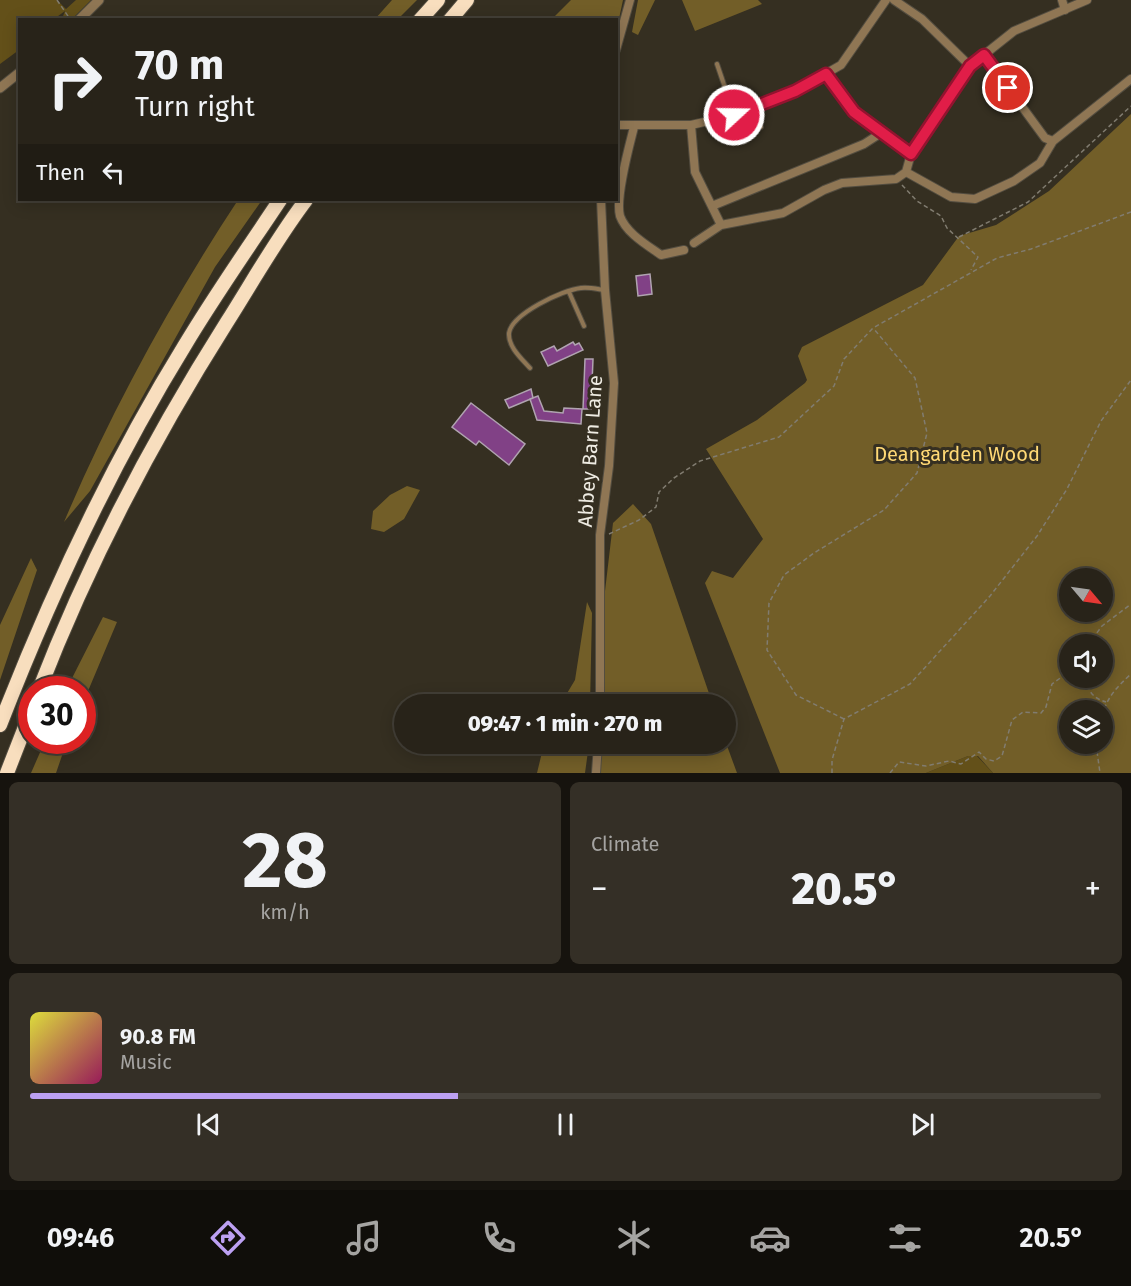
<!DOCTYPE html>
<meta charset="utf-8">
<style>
:root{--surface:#282319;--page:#342f26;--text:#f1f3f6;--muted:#a5a4a2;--line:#444038;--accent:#bca0f2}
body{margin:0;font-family:"Fira Sans",sans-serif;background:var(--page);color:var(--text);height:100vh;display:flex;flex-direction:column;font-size:22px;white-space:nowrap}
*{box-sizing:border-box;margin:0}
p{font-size:20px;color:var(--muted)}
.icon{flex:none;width:33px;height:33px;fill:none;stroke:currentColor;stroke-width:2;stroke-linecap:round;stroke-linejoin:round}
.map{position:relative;height:773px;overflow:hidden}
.details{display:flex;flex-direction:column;gap:9px;padding:9px;background:#16130e;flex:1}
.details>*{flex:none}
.guide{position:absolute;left:18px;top:18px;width:600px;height:183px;border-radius:0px;box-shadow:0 3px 15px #0003,0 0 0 2px var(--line);background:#282319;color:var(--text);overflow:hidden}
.needle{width:39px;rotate:119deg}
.fabs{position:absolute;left:1059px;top:568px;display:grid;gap:12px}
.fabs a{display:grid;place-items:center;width:54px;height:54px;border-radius:50%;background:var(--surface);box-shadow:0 3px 15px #0003,0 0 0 2px var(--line);font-size:30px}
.speed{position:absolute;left:18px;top:676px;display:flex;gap:12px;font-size:30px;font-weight:700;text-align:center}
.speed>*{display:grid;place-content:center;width:78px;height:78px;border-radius:50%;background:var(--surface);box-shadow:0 3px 15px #0003,0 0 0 2px var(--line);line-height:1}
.speed .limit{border:9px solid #d22;background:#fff;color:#111}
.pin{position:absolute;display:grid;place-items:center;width:51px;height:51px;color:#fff;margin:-26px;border:3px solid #fff;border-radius:50%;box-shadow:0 2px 6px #0007}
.me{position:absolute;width:66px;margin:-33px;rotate:69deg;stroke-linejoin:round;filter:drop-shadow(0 0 4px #0008)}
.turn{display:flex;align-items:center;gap:21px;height:126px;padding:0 18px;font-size:27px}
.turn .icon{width:78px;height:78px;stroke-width:2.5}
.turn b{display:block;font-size:42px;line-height:51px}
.then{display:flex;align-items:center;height:57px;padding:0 18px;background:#0003;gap:12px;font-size:22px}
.big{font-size:45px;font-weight:800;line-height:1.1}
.details .tile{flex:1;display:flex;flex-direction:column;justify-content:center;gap:9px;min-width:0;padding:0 21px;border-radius:9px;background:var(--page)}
.details .dial{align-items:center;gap:0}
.dial b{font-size:78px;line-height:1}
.song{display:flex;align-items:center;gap:18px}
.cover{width:72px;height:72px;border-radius:9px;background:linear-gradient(135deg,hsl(60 70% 55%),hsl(330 70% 35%))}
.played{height:6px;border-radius:3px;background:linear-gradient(90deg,var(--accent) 40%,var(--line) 40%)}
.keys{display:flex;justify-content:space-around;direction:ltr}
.heat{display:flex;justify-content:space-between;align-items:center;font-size:33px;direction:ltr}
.details .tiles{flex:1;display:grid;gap:9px;grid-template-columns:1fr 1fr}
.tile:last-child{grid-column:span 2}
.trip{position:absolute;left:394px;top:694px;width:342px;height:60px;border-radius:30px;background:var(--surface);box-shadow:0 3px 15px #0003,0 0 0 2px var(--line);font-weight:800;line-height:60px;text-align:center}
.menu{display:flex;height:96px;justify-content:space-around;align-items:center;background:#100e0a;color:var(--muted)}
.menu .icon{width:42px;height:42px}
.menu .selected{color:var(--accent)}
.menu b{font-size:27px;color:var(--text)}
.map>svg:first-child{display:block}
.green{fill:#635019}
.forest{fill:#725e28;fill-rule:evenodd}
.building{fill:#814186;stroke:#b0a3b0;stroke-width:1.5}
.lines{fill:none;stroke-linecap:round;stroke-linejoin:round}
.service-casing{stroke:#534d40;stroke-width:6}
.minor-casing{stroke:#534d40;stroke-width:10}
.tertiary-casing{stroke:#534d40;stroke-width:11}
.motorway-casing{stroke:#534d40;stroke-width:16}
.path{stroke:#817c70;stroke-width:1.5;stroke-dasharray:4.5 3;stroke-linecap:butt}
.service{stroke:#8f7654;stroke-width:4}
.minor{stroke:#8f7654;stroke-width:8}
.tertiary{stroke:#8f7654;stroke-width:9}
.motorway{stroke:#f8debe;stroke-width:14}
.route-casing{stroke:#92132f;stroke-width:15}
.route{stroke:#e11d48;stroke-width:10}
.labels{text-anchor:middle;stroke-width:6;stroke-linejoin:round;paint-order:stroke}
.street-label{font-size:20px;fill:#eeebe2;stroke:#352f21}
.park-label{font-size:20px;fill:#ffd975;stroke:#352f21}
</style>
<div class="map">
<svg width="1131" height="773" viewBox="0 0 1131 773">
<rect width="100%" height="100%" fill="#352f21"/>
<path class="green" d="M0,0H57L66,9L76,0H91L72,19H62L65,11L54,19L20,20L19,50L0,64Z
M968,756H977L993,773H926Z"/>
<path class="forest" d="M392,0H417L398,19H375Z
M571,0H623L617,28L616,20L552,19Z
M638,0H655L638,35L632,32Z
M682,0H758L762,4L695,31Z
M1131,114V773H993L978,756H968L926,773H780L705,583L712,571L733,578L763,539L706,449L757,420L805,383L807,380L798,356L802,347L923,285L959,236L996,225L1049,191ZM1070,579H1102V612H1070ZM1070,645H1102V678H1070ZM1070,711H1102V744H1070Z
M238,200H262L215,267L90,491L64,522C112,409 171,302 238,200Z
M407,486L420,490L404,519L384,532L371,529L373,511L390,495Z
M633,504L651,524L713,705H600L601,625L613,523Z
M31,558L37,570L0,680V625Z
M587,602L592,613L590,705H560L575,680Z
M103,617L117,622L83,703L82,690H66Z
M45,741H67L56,773H31Z
M726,743L737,773H595L599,744Z
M544,744H589L585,773H537Z"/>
<path class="building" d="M650,274L652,294L638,296L636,276Z
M573,342L575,345L579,343L583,350L548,366L541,352L554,346L557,351Z
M585,359H593L591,409H583Z
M531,389L533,398L509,408L505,400Z
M538,396L544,411L563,413L564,408L582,409L581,424L537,420L530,399Z
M471,403L525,444L509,465L479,441L476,445L452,427Z"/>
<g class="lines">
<defs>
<path id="service" d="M717,64L734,114
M752,109L761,127
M569,292L584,326
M530,368C522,359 508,347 509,333C512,314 562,290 581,288C589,287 597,289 604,290"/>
<path id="minor" d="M894,0L922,19L970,66
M1062,0L1065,10
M616,50L630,0
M826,74L854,112L911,154L906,172
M616,125H691L739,114L795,91L841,65L886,0
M691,125L695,172L721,225L783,213L824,190L842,183L896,179L906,172L951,197L975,199L1014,181L1040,163L1053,141L1045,138L984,55
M634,127C629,147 615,197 620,216C626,233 647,245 661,255L684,250
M1053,141L1131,79
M911,154L970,66L1014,31L1087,0
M712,206L864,144L881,133
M694,243L721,225
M600,705V535L609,466L614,383L605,290L601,200
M596,773L598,744"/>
<path id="tertiary" d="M79,20L99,0
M0,88L20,72"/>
<path id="motorway" d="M420,20L438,0
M450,20L467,0
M39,690C89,561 153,439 227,322C253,281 277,238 306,200
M0,725C51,594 111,465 185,345C215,295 248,248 280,200
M7,773L32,709"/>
</defs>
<use href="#service" class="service-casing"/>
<use href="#minor" class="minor-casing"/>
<use href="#tertiary" class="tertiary-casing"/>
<use href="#motorway" class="motorway-casing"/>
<path class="path" d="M57,0L70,19
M902,185L917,201L941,216L947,228L978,257L971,270
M959,237L1028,202L1131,106
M609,534L639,520L656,507L659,492L674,478L700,461L779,437L834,386L844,359L873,328L997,258L1031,249L1131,212
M1088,645L1102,626L1131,604
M1086,678C1088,692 1093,698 1106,702
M1102,716C1107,697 1117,687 1131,674
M844,719L796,695L767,650L769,603L784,575L814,553L884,510L917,473L927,433L915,378L874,329
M1096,744L1100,773
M832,773V760L844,719L910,684L990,596L1037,536L1067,489L1101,421L1131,380
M890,773L899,762L926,766L949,761L961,764L979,752L986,759L994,761L1002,756L1012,720L1023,712L1041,713L1046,707L1052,684L1070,671"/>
<use href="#service" class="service"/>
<use href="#minor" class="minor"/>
<use href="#tertiary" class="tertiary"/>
<use href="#motorway" class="motorway"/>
</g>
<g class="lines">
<defs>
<path id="route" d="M734,115L795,91L826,74L854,112L911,154L970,66L984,55L1008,88"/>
</defs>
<use href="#route" class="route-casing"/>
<use href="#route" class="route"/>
</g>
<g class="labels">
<g class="street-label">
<text transform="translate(590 451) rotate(-86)" y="7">Abbey Barn Lane</text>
</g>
<g class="park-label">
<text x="957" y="461">Deangarden Wood</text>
</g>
</g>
</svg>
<div class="fabs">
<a><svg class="needle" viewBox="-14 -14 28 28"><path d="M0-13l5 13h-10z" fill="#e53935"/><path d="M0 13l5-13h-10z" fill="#a5a4a2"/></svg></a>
<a><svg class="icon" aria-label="sound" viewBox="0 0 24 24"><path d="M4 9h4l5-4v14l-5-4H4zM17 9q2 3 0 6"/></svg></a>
<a><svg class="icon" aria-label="layers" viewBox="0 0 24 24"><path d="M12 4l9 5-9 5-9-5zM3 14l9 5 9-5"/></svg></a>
</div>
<div class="speed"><div class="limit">30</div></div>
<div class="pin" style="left:1008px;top:88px;background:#d93025"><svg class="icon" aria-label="arrive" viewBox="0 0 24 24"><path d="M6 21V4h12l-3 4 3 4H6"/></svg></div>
<svg class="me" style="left:734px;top:115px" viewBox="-20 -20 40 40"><circle r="17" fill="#e11d48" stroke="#fff" stroke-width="3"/><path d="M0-11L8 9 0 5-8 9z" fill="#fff"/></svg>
<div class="trip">09:47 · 1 min · 270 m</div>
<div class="guide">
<div class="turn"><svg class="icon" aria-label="right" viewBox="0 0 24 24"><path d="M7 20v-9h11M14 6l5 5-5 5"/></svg><div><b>70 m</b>Turn right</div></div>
<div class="then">Then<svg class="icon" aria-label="left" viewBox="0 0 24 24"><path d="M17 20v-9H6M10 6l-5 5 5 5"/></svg></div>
</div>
</div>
<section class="details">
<div class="tiles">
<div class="tile dial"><b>28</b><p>km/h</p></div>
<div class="tile"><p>Climate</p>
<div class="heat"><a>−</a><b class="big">20.5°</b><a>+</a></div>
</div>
<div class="tile">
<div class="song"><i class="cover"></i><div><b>90.8 FM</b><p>Music</p></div></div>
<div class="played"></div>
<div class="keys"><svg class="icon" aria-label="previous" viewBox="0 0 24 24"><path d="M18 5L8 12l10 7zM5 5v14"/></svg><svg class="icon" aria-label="pause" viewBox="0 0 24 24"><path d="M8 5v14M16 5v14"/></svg><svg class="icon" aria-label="next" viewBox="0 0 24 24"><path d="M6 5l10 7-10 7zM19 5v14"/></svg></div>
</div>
</div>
</section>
<nav class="menu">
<b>09:46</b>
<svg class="icon selected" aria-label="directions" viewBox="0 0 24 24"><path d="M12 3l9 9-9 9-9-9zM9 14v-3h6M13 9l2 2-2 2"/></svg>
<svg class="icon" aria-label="music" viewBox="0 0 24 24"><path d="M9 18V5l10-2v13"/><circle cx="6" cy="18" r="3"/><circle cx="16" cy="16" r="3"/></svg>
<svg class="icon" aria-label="phone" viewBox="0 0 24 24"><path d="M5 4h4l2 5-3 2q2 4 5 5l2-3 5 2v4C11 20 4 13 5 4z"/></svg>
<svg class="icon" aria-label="climate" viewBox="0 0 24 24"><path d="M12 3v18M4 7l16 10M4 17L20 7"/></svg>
<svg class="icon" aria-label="car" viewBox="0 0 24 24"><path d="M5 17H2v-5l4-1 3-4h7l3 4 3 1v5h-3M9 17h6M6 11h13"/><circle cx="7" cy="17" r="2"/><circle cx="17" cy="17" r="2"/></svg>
<svg class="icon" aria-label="filters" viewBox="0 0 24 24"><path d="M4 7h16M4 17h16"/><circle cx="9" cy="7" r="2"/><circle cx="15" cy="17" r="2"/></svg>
<b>20.5°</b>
</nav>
